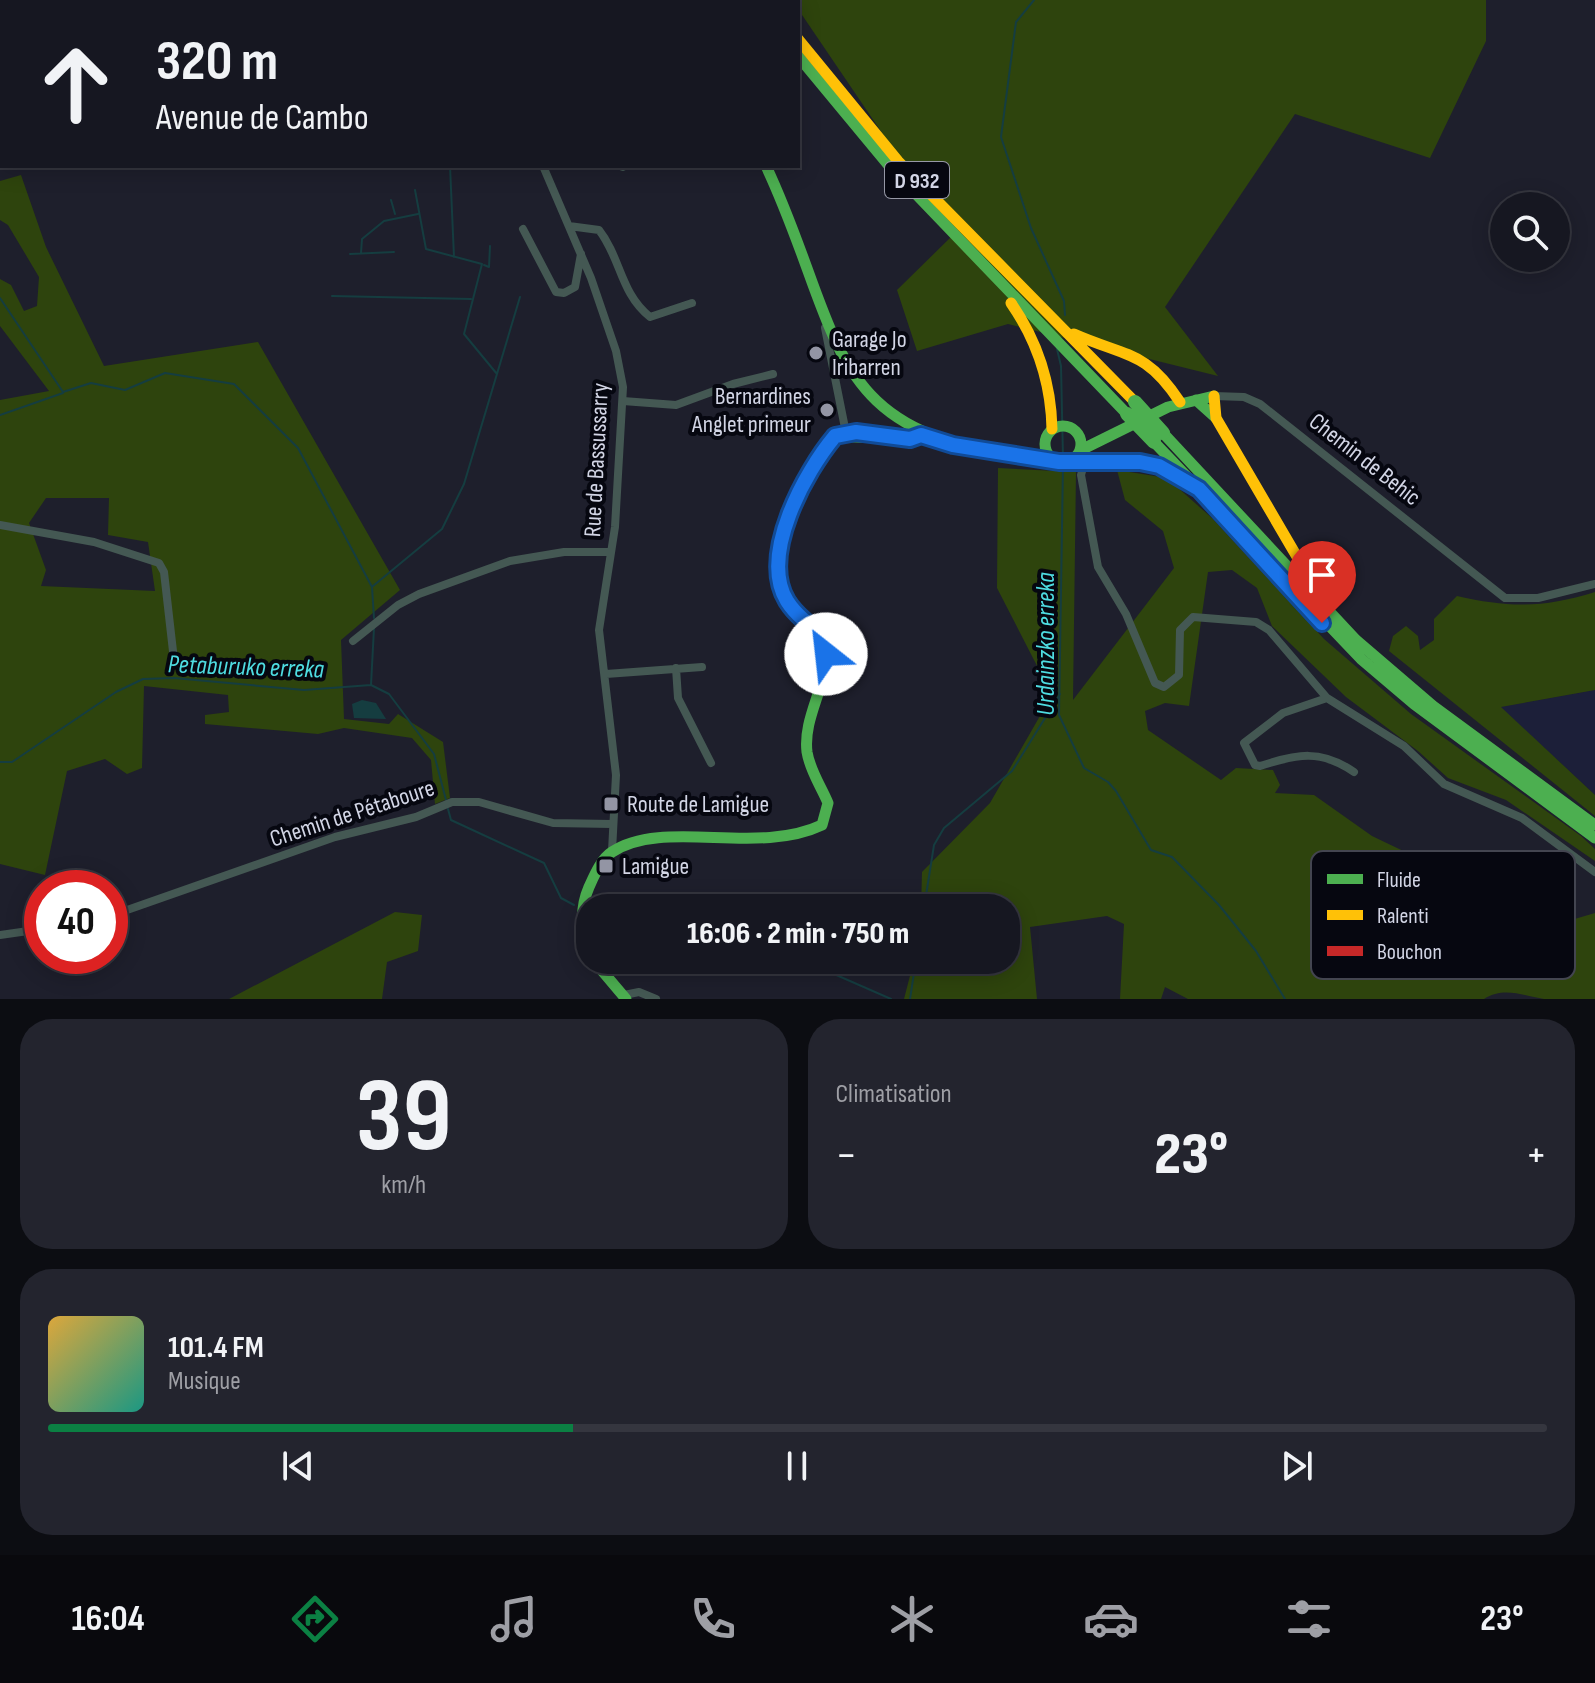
<!DOCTYPE html>
<html lang="fr">
<meta charset="utf-8">
<style>
:root{--surface:#161721;--page:#23242e;--text:#f1f3f6;--muted:#9e9fa5;--line:#35363f;--accent:#0b8043}
body{margin:0;font-family:"Sofia Sans Condensed",sans-serif;background:var(--page);color:var(--text);height:100vh;display:flex;flex-direction:column;font-size:30px;white-space:nowrap}
*{box-sizing:border-box;margin:0}
p{font-size:26px;color:var(--muted)}
.icon{flex:none;width:44px;height:44px;fill:none;stroke:currentColor;stroke-width:2;stroke-linecap:round;stroke-linejoin:round}
.map{position:relative;height:999px;overflow:hidden}
.side{display:flex;flex-direction:column;gap:20px;padding:20px;background:#0c0d12;flex:1}
.side>*{flex:none}
.top-card{position:absolute;left:0px;top:0px;width:800px;height:168px;box-shadow:0 4px 20px #0003,0 0 0 2px var(--line);background:#161721;color:var(--text);overflow:hidden}
.fabs{position:absolute;left:1490px;top:192px;display:grid;gap:16px}
.fabs a{display:grid;place-items:center;width:80px;height:80px;border-radius:50%;background:var(--surface);box-shadow:0 4px 20px #0003,0 0 0 2px var(--line);font-size:40px}
.speed{position:absolute;left:24px;top:870px;display:flex;gap:16px;font-size:40px;font-weight:700;text-align:center}
.speed>*{display:grid;place-content:center;width:104px;height:104px;border-radius:50%;background:var(--surface);box-shadow:0 4px 20px #0003,0 0 0 2px var(--line);line-height:1}
.speed .limit{border:12px solid #d22;background:#fff;color:#111}
.pin{position:absolute;display:grid;place-items:center;width:68px;height:68px;color:#fff;margin:-82px -34px;border-radius:50% 50% 50% 0;rotate:-45deg;box-shadow:0 0 8px #0007}
.pin .icon{rotate:45deg}
.me{position:absolute;width:88px;margin:-44px;rotate:331deg;stroke-linejoin:round;filter:drop-shadow(0 0 6px #0008)}
.turn{display:flex;align-items:center;gap:28px;height:168px;padding:0 24px;font-size:36px}
.turn .icon{width:104px;height:104px;stroke-width:2.5}
.turn b{display:block;font-size:56px;line-height:68px}
.big{font-size:60px;font-weight:800;line-height:1.1}
.side .card{flex:1;display:flex;flex-direction:column;justify-content:center;gap:12px;min-width:0;padding:0 28px;border-radius:32px;background:var(--page)}
.side .dial{align-items:center;gap:0}
.dial b{font-size:104px;line-height:1}
.song{display:flex;align-items:center;gap:24px}
.cover{width:96px;height:96px;border-radius:12px;background:linear-gradient(135deg,hsl(40 70% 55%),hsl(170 70% 35%))}
.played{height:8px;border-radius:4px;background:linear-gradient(90deg,var(--accent) 35%,var(--line) 35%)}
.keys{display:flex;justify-content:space-around;direction:ltr}
.heat{display:flex;justify-content:space-between;align-items:center;font-size:44px;direction:ltr}
.side .tiles{flex:1;display:grid;gap:20px;grid-template-columns:1fr 1fr}
.card:last-child{grid-column:span 2}
.trip{position:absolute;left:576px;top:894px;width:444px;height:80px;border-radius:32px;background:var(--surface);box-shadow:0 4px 20px #0003,0 0 0 2px var(--line);font-weight:800;line-height:80px;text-align:center}
.dock{display:flex;height:128px;justify-content:space-around;align-items:center;background:#09090d;color:var(--muted)}
.dock .icon{width:56px;height:56px}
.dock .current{color:var(--accent)}
.dock b{font-size:36px;color:var(--text)}
.map>svg:first-child{display:block}
.built{fill:#1c1f39}
.green{fill:#2e440d;fill-rule:evenodd}
.water{fill:#153d40}
.lines{fill:none;stroke-linecap:round;stroke-linejoin:round}
.stream{stroke:#153d40;stroke-width:2}
.street{stroke:#445853;stroke-width:8}
.fast{stroke:#4caf50;stroke-width:11}
.slow{stroke:#ffc107;stroke-width:11}
.jam{stroke:#c62828;stroke-width:11}
.fast-bridge{stroke:#4caf50;stroke-width:14}
.route-casing{stroke:#114b97;stroke-width:20}
.route{stroke:#1a73e8;stroke-width:14}
.poi-dot{fill:#9395a4;stroke:#060710;stroke-width:3}
.labels{text-anchor:middle;stroke-width:8;stroke-linejoin:round;paint-order:stroke}
.shield{fill:#060710;stroke:#9597a5;stroke-width:2}
.shield-label{font-size:22px;font-weight:bold;fill:#d2d5e5}
.poi-label{font-size:24px;fill:#d2d5e5;stroke:#060710;text-anchor:start}
.street-label{font-size:24px;fill:#d2d5e5;stroke:#060710}
.water-label{font-size:26px;font-style:italic;fill:#4edce1;stroke:#060710}
.key{fill:#060710;stroke:#434550;stroke-width:2}
.key-label{font-size:22px;fill:#d2d5e5}
</style>
<div class="map">
<svg width="1595" height="999" viewBox="0 0 1595 999">
<rect width="100%" height="100%" fill="#1e1f2c"/>
<path class="built" d="M1595,690V795L1500,707Z"/>
<path class="green" d="M792,0H1486V41L1430,158L1295,114L1165,307L1218,376L1008,324L917,351L897,290L952,236L798,9V2Z
M21,175L46,247L104,366L258,342L400,590L341,640L344,719L389,724L398,714L443,742L450,798L435,804L431,760L412,738L344,728L318,734L205,724V715L229,712L228,695L144,686L142,768L127,774L105,759L67,771L45,875L0,864V400L49,391L0,326V279L11,285L24,311L37,306L39,277L8,225L0,220V181ZM46,498H109L108,535L148,542L155,591L41,586L46,570L29,523Z
M998,468L1076,472L1073,700L1174,568L1163,531L1125,500L1117,470L1167,478L1213,519L1324,639L1411,714L1581,836L1595,849V861L1506,800L1448,778L1418,751L1346,697L1272,626L1257,588L1232,570L1208,572L1189,706L1165,703L1145,711L1148,730L1221,780L1236,768L1273,770L1280,785L1275,793L1314,795L1372,836L1443,870L1526,917L1561,923L1595,913V999C1579,999 1560,999 1544,999C1524,996 1504,986 1484,999H1188L1165,987L1161,999H1120L1124,924L1107,916L1030,927L1037,999H904L914,960H1006V908H921L922,872L990,803L1052,695L997,588Z
M1595,592V690L1501,707L1595,795V816L1389,651L1393,636L1406,626L1418,636L1420,650L1434,640V619L1457,596C1510,608 1543,608 1595,592Z
M395,912L422,915L418,951L387,962L382,999H229Z"/>
<path class="water" d="M362,700L376,703L386,719L354,718L352,704Z"/>
<g class="lines">
<path class="stream" d="M1034,0L1016,22L1001,137L1031,228L1064,301L1065,315
M450,166L454,257
M415,190L426,249L482,264L464,334L497,374
M391,200L395,214
M361,253L362,239L384,221L418,214
M350,254L394,252
M484,265L489,267L490,246
M332,296L471,299
M0,298L63,392L91,383L125,390L165,373L234,384L298,448L372,587L374,618
M1057,349L1061,366L1063,458
M0,415L63,393
M1063,465L1059,715L1084,768L1108,782L1116,791L1151,850L1172,857L1219,905L1256,951L1285,999
M373,586L442,529L464,484L520,297
M371,685L374,628
M0,762H12L116,692L143,679L174,678L304,690L371,685L389,694L434,754L446,800
M448,809L451,820L544,863L561,898L574,905
M924,908L934,845L944,828L1012,771L1060,694
M802,960L891,999
M910,999L916,960"/>
<path class="street" d="M0,0L2,2
M470,2L471,0
M543,166L591,278L616,351L623,387L615,527L599,630L616,775L612,851
M620,166L623,167
M569,226L599,230C621,258 620,293 650,317L692,303
M523,229L556,292L564,293L575,287L581,254
M825,328L846,433
M1214,396L1244,397L1260,404L1505,598H1538L1595,584
M623,401L676,405L733,384L773,374
M1085,461L1081,475L1098,567L1126,614L1155,683L1164,687L1179,675L1180,630L1193,617L1256,622L1269,630L1327,698L1404,746L1444,784L1522,818L1595,872
M0,525L94,542L159,563L164,572L174,660
M353,641L398,605L419,594L510,561L564,552H610
M676,668L678,698L711,763
M606,674L702,667
M1327,698L1283,713L1244,743L1255,765L1260,766C1297,754 1321,749 1354,772
M110,916L335,837L416,817L452,802H479L553,823L612,824
M0,935L42,929
M624,995L639,992L656,999"/>
<path class="fast" d="M756,0L757,2
M798,56L890,167L1127,414
M766,166C846,336 819,443 1051,458
M1196,400L1216,418
M1045 444a18 18 0 1 1 36 0a18 18 0 1 1-36 0Z
M1163,433L1356,640L1433,706L1595,825
M1154,442L1361,659L1414,704L1595,838
M1081,450L1168,407L1214,396
M1069,461L1141,463L1181,478
M590,953C581,931 579,910 589,887C594,876 601,859 612,852C663,818 757,856 822,825L828,803C821,786 810,771 807,752C803,719 825,689 826,657C827,631 802,621 789,603C754,553 804,476 835,436L901,439L921,435
M593,960L626,999"/>
<path class="slow" d="M769,0L770,2
M798,39L898,161L1135,402
M1011,303C1038,342 1051,382 1052,429
M1074,334C1126,357 1146,350 1180,402
M1214,396L1216,418L1317,591"/>
<path class="jam" d="M495,0L497,2"/>
<path class="fast-bridge" d="M1135,402L1163,433
M1127,414L1154,442"/>
</g>
<g class="lines">
<defs>
<path id="route" d="M826,654C815,620 802,625 787,601C759,555 805,472 835,436L856,432L910,439L921,435L953,445L1059,462H1140L1159,466L1199,489L1322,623"/>
</defs>
<use href="#route" class="route-casing"/>
<use href="#route" class="route"/>
</g>
<g class="poi-dot">
<circle cx="816" cy="353" r="8"/>
<circle cx="827" cy="410" r="8"/>
<rect x="603" y="796" width="16" height="16" rx="4"/>
<rect x="598" y="858" width="16" height="16" rx="4"/>
</g>
<g class="labels">
<rect class="shield" x="885" y="162" width="64" height="36" rx="6"/>
<g class="shield-label">
<text x="917" y="188">D 932</text>
</g>
<g class="poi-label">
<text x="832" y="347">Garage Jo<tspan x="832" dy="28">Iribarren</tspan></text>
<text x="811" y="404" text-anchor="end">Bernardines<tspan x="811" dy="28">Anglet primeur</tspan></text>
<text x="627" y="812">Route de Lamigue</text>
<text x="622" y="874">Lamigue</text>
</g>
<g class="street-label">
<text transform="translate(1365 459) rotate(38)" y="8">Chemin de Behic</text>
<text transform="translate(596 460) rotate(-87)" y="8">Rue de Bassussarry</text>
<text transform="translate(352 813) rotate(-18)" y="8">Chemin de Pétaboure</text>
</g>
<g class="water-label">
<text transform="translate(1045 644) rotate(-90)" y="9">Urdainzko erreka</text>
<text transform="translate(246 666) rotate(2)" y="9">Petaburuko erreka</text>
</g>
</g>
<rect x="1311" y="851" width="264" height="128" rx="12" class="key"/>
<rect x="1327" y="874" width="36" height="10" fill="#4caf50"/>
<rect x="1327" y="910" width="36" height="10" fill="#ffc107"/>
<rect x="1327" y="946" width="36" height="10" fill="#c62828"/>
<g class="key-label">
<text x="1377" y="887">Fluide</text>
<text x="1377" y="923">Ralenti</text>
<text x="1377" y="959">Bouchon</text>
</g>
</svg>
<div class="fabs">
<a><svg class="icon" aria-label="search" viewBox="0 0 24 24"><circle cx="10" cy="10" r="6"/><path d="M15 15l6 6"/></svg></a>
</div>
<div class="speed"><div class="limit">40</div></div>
<div class="pin" style="left:1322px;top:623px;background:#d93025"><svg class="icon" aria-label="arrive" viewBox="0 0 24 24"><path d="M6 21V4h12l-3 4 3 4H6"/></svg></div>
<svg class="me" style="left:826px;top:654px" viewBox="-20 -20 40 40"><circle r="19" fill="#fff"/><path d="M0-13L10 11 0 6-10 11z" fill="#1a73e8"/></svg>
<div class="trip">16:06 · 2 min · 750 m</div>
<div class="top-card">
<div class="turn"><svg class="icon" aria-label="ahead" viewBox="0 0 24 24"><path d="M12 20V5M6 11l6-6 6 6"/></svg><div><b>320 m</b>Avenue de Cambo</div></div>
</div>
</div>
<section class="side">
<div class="tiles">
<div class="card dial"><b>39</b><p>km/h</p></div>
<div class="card"><p>Climatisation</p>
<div class="heat"><a>−</a><b class="big">23°</b><a>+</a></div>
</div>
<div class="card">
<div class="song"><i class="cover"></i><div><b>101.4 FM</b><p>Musique</p></div></div>
<div class="played"></div>
<div class="keys"><svg class="icon" aria-label="previous" viewBox="0 0 24 24"><path d="M18 5L8 12l10 7zM5 5v14"/></svg><svg class="icon" aria-label="pause" viewBox="0 0 24 24"><path d="M8 5v14M16 5v14"/></svg><svg class="icon" aria-label="next" viewBox="0 0 24 24"><path d="M6 5l10 7-10 7zM19 5v14"/></svg></div>
</div>
</div>
</section>
<nav class="dock">
<b>16:04</b>
<svg class="icon current" aria-label="directions" viewBox="0 0 24 24"><path d="M12 3l9 9-9 9-9-9zM9 14v-3h6M13 9l2 2-2 2"/></svg>
<svg class="icon" aria-label="music" viewBox="0 0 24 24"><path d="M9 18V5l10-2v13"/><circle cx="6" cy="18" r="3"/><circle cx="16" cy="16" r="3"/></svg>
<svg class="icon" aria-label="phone" viewBox="0 0 24 24"><path d="M5 4h4l2 5-3 2q2 4 5 5l2-3 5 2v4C11 20 4 13 5 4z"/></svg>
<svg class="icon" aria-label="climate" viewBox="0 0 24 24"><path d="M12 3v18M4 7l16 10M4 17L20 7"/></svg>
<svg class="icon" aria-label="car" viewBox="0 0 24 24"><path d="M5 17H2v-5l4-1 3-4h7l3 4 3 1v5h-3M9 17h6M6 11h13"/><circle cx="7" cy="17" r="2"/><circle cx="17" cy="17" r="2"/></svg>
<svg class="icon" aria-label="filters" viewBox="0 0 24 24"><path d="M4 7h16M4 17h16"/><circle cx="9" cy="7" r="2"/><circle cx="15" cy="17" r="2"/></svg>
<b>23°</b>
</nav>
